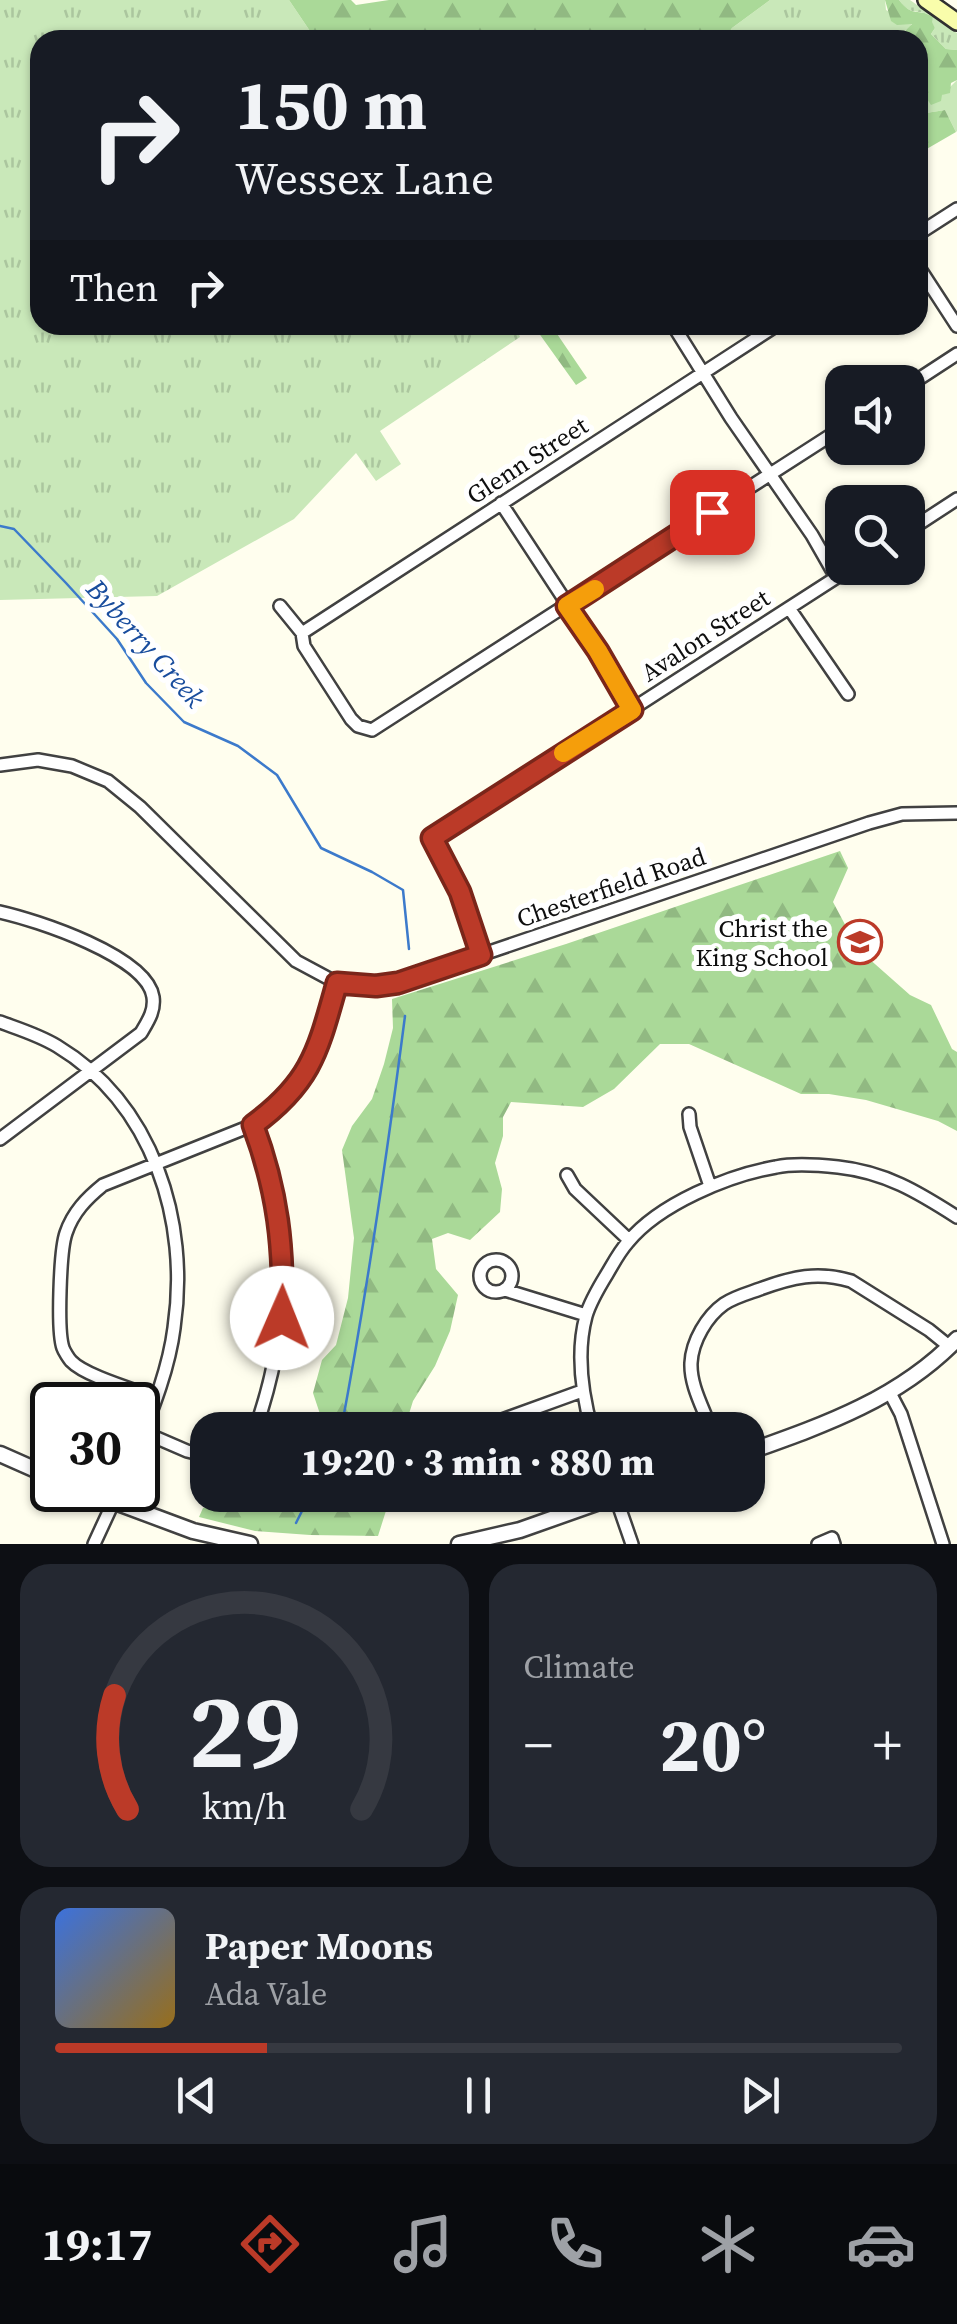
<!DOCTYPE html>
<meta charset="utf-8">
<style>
:root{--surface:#171b24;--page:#242831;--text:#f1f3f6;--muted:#9ea1a6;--line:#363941;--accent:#bb3a28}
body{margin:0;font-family:"Source Serif 4",serif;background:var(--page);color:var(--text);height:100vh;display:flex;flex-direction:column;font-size:38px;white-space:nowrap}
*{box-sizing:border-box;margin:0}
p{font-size:32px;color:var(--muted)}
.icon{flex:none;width:55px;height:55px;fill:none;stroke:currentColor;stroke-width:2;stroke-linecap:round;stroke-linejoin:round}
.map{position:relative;height:1544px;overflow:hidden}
.side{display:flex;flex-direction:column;gap:20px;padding:20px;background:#0d0f14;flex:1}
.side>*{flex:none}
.hud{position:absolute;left:30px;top:30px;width:898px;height:305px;border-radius:30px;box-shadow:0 2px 8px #0004;background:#171b24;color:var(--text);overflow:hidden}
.buttons{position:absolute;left:825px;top:365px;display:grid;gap:20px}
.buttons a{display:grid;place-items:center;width:100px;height:100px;border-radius:20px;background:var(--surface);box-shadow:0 2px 8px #0004;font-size:50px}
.speed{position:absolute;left:30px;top:1382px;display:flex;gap:20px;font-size:50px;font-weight:700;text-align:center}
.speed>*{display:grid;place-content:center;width:130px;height:130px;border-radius:50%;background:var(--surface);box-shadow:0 2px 8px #0004;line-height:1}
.speed .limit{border:5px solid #111;border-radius:15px;background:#fff;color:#111}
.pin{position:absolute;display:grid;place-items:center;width:85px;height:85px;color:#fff;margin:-42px;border-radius:20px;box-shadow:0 5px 15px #0006}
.me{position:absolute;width:110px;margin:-55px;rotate:1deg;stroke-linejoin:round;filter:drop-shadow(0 0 8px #0008)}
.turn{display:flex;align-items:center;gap:35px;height:210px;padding:0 40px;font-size:45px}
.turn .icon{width:130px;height:130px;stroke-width:2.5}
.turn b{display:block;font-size:70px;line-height:85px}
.then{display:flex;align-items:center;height:95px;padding:0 40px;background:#0003;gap:20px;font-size:38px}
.big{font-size:75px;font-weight:800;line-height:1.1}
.side .card{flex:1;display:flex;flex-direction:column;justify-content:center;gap:15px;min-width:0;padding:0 35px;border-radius:30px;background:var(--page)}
.side .dial{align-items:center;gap:0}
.dial svg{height:260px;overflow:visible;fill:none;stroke:var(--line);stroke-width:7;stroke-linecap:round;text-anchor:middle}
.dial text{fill:var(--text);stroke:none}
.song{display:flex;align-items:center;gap:30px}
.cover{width:120px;height:120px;border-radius:15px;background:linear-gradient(135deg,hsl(220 70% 55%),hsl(40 70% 35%))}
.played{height:10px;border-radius:5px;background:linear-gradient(90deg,var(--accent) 25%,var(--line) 25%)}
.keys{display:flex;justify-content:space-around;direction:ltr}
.heat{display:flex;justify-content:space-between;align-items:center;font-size:55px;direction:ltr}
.side .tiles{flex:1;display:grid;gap:20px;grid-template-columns:1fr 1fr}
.card:last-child{grid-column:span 2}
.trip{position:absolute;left:190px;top:1412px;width:575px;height:100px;border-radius:30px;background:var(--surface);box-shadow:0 2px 8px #0004;font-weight:800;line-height:100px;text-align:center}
.tab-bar{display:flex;height:160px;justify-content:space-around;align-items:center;background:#090b0e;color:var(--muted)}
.tab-bar .icon{width:70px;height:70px}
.tab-bar .selected{color:var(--accent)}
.tab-bar b{font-size:45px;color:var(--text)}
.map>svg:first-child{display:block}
.grass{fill:url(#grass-tufts)}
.forest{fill:url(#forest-firs)}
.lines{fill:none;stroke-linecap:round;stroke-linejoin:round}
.stream{stroke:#3c7acb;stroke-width:2.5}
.minor-casing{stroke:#414141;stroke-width:16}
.tertiary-casing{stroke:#414141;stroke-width:19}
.secondary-casing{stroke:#303030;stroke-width:20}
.minor{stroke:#fff;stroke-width:11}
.tertiary{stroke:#fff;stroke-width:14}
.secondary{stroke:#f9fdab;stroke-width:15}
.route-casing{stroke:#7a261a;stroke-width:25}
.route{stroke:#bb3a28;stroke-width:18}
.slow{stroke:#f59e0b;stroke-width:18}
.labels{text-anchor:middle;stroke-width:10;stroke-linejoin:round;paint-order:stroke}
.street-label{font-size:25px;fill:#0e0e0e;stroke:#fff}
.poi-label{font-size:25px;fill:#0e0e0e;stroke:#fff;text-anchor:end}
.water-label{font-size:28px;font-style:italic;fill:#194d9d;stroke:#fff}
</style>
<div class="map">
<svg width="957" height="1544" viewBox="0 0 957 1544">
<defs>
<pattern id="grass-tufts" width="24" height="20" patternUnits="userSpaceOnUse" patternTransform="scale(2.5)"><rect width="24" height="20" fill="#c9e8b9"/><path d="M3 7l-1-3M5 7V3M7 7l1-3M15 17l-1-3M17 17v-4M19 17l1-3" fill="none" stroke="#abc69e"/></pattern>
<pattern id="forest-firs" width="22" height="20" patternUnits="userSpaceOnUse" patternTransform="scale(2.5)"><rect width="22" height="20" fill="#aad998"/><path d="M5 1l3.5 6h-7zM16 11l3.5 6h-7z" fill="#91b982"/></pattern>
</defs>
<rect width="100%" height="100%" fill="#fffeee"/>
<path class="grass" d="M0,0H289L316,40H40V325H515L520,337L380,431L401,464L376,481L356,453L294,519L157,596L0,600Z
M770,0H885L886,10L912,23C908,33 896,32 890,40H842L838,34L823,30L824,40H724L732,28Z
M899,0H910L957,33V50L946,49L931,34L935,28L931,22L933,17C918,7 912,18 899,0Z
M957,80V131L956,132L945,110L926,113L918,107V101L942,95Z"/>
<path class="forest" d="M289,0H351L356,5L389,0H770L732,28L724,40H316Z
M885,0H899C914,19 917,7 933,17L932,22L935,28L931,34L946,49L957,50V80L951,83L950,93L942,95L941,101L931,105L927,99L918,101V40H890L893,36L904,32L912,24L897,25L891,21Z
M918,106L926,113L945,110L956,132L918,154Z
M533,325H551L587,378L576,385Z
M840,851L848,868L833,902L858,949L910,995L931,1005L952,1049L957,1052V1131L938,1121L866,1100L829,1094H801L689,1044H660L614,1089L583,1107L511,1102L503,1117V1136L495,1163L502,1189L500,1212L470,1240L448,1233L432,1239L436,1269L458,1295L450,1331L435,1366L413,1401L404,1430H323L321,1417L313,1393L322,1360L336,1345L348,1298L354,1238L342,1150L352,1126L372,1099L384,1064L393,1028L392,999L566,944Z
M254,1495H391L378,1536L310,1535L255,1531L199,1517L203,1508Z"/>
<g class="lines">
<path class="stream" d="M0,526L14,529L66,583L117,639L146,683L184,722L238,746L277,775L321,848L372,872L403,890L409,949
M341,1430C367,1293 387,1155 405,1016
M296,1523L310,1495"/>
<defs>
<path id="minor" d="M918,234L957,209
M918,266L957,326
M673,325L731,418L812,535L836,577
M908,386L957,354
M501,503L598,651L631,710
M908,531L957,499
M280,606L302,633L304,646L351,719L358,726L372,730L842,428
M789,608L848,694
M302,633L777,325
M0,765L38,760L72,766L108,781L140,807L296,961L337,983L376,986L398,983L869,823L902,814L957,813
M0,912C36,920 147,956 153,997C155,1011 148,1021 141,1033L0,1139
M481,955L460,892L432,838L851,568
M0,1022C19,1029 39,1035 57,1046C153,1104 190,1221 174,1328C169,1368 153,1408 138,1446
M689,1114L690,1127L710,1186
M253,1125C292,1231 292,1324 255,1430
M567,1175L575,1189L629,1240
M480 1276a16 16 0 1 1 32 0a16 16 0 1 1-32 0Z
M505,1290L586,1315
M890,1393L901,1414L943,1544
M156,1398C135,1390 85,1376 71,1361C69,1359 64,1351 63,1348C57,1331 60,1250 66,1233C73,1212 87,1198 103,1185L253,1125L275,1109L304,1076L314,1058L337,983
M465,1430L491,1424L582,1391
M592,1430C582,1394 576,1353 586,1316C590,1302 599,1287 607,1274C613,1264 619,1252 628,1242C659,1204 729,1175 776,1167C795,1163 819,1165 838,1167C885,1172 918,1192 957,1217
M711,1430C704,1409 690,1386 691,1363C692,1341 707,1316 724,1304C734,1297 749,1293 760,1289C792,1277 818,1271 851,1281L929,1330L950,1347
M143,1432L187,1451L208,1456
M615,1495L632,1544
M94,1544L119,1490
M818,1544L832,1538L834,1544"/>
<path id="tertiary" d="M748,1452C824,1425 899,1399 957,1339
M0,1454L52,1477
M83,1490L193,1531L250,1544
M459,1544L520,1530L619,1495"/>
<path id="secondary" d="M926,0L957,22"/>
</defs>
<use href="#minor" class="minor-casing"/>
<use href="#tertiary" class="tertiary-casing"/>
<use href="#secondary" class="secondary-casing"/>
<use href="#minor" class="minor"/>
<use href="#tertiary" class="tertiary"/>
<use href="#secondary" class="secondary"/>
</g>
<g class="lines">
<defs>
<path id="route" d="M282,1318C284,1247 278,1192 253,1125C312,1082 318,1050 337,983L376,986L398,983L481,955L460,892L432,838L632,710L598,651L567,606L712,512"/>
</defs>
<use href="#route" class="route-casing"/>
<use href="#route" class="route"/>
<path class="slow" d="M563,753L632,710L598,651L567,606L595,589"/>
</g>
<defs>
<symbol id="school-ring" viewBox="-11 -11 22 22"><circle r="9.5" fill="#fff" stroke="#bb3a28" stroke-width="1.5"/><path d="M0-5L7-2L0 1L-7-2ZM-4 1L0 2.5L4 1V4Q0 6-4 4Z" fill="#bb3a28"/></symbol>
</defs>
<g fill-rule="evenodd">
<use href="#school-ring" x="835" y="917" width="50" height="50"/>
</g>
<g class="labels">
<g class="street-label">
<text transform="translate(527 460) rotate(-33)" y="9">Glenn Street</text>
<text transform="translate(705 635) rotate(-33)" y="9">Avalon Street</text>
<text transform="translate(611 887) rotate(-19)" y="9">Chesterfield Road</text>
</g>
<g class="poi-label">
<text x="828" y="937">Christ the<tspan x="828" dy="29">King School</tspan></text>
</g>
<g class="water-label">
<text transform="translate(146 643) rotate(48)" y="10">Byberry Creek</text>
</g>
</g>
</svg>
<div class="buttons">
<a><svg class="icon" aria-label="sound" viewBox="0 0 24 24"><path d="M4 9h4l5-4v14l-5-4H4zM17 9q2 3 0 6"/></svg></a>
<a><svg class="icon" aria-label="search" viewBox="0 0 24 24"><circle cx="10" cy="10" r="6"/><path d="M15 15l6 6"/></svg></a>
</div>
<div class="speed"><div class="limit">30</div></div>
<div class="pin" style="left:712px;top:512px;background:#d93025"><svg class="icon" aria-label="arrive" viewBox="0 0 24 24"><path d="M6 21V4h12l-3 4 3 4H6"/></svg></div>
<svg class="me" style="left:282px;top:1318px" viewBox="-20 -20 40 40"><circle r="19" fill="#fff"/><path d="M0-13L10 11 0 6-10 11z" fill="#bb3a28"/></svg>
<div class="trip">19:20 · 3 min · 880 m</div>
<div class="hud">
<div class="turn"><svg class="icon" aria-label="right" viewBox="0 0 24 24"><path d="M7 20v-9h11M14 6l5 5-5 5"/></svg><div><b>150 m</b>Wessex Lane</div></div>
<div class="then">Then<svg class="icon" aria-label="right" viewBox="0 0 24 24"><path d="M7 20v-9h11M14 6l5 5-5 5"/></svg></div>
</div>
</div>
<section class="side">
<div class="tiles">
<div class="card dial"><svg viewBox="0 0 100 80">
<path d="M14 69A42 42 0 1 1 86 69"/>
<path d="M14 69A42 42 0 0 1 10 34" stroke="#bb3a28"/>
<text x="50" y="56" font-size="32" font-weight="700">29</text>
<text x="50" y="72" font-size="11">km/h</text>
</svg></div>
<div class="card"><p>Climate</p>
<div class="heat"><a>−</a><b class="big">20°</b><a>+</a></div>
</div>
<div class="card">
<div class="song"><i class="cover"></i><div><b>Paper Moons</b><p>Ada Vale</p></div></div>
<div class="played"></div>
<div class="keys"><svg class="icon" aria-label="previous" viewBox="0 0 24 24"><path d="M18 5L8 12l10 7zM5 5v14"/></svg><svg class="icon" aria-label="pause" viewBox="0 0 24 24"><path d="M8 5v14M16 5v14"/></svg><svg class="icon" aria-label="next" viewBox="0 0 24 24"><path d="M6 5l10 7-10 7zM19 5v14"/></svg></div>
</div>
</div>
</section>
<nav class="tab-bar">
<b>19:17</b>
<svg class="icon selected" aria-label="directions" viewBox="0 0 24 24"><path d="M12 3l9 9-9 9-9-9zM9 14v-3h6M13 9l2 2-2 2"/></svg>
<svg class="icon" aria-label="music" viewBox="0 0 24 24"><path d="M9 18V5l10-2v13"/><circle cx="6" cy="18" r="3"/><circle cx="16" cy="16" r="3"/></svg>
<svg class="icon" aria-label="phone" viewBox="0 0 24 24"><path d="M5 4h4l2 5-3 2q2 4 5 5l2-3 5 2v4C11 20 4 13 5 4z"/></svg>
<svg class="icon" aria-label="climate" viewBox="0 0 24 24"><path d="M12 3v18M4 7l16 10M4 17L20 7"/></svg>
<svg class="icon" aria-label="car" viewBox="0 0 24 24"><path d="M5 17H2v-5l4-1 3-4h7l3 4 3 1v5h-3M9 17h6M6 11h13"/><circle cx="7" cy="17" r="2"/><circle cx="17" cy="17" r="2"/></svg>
</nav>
